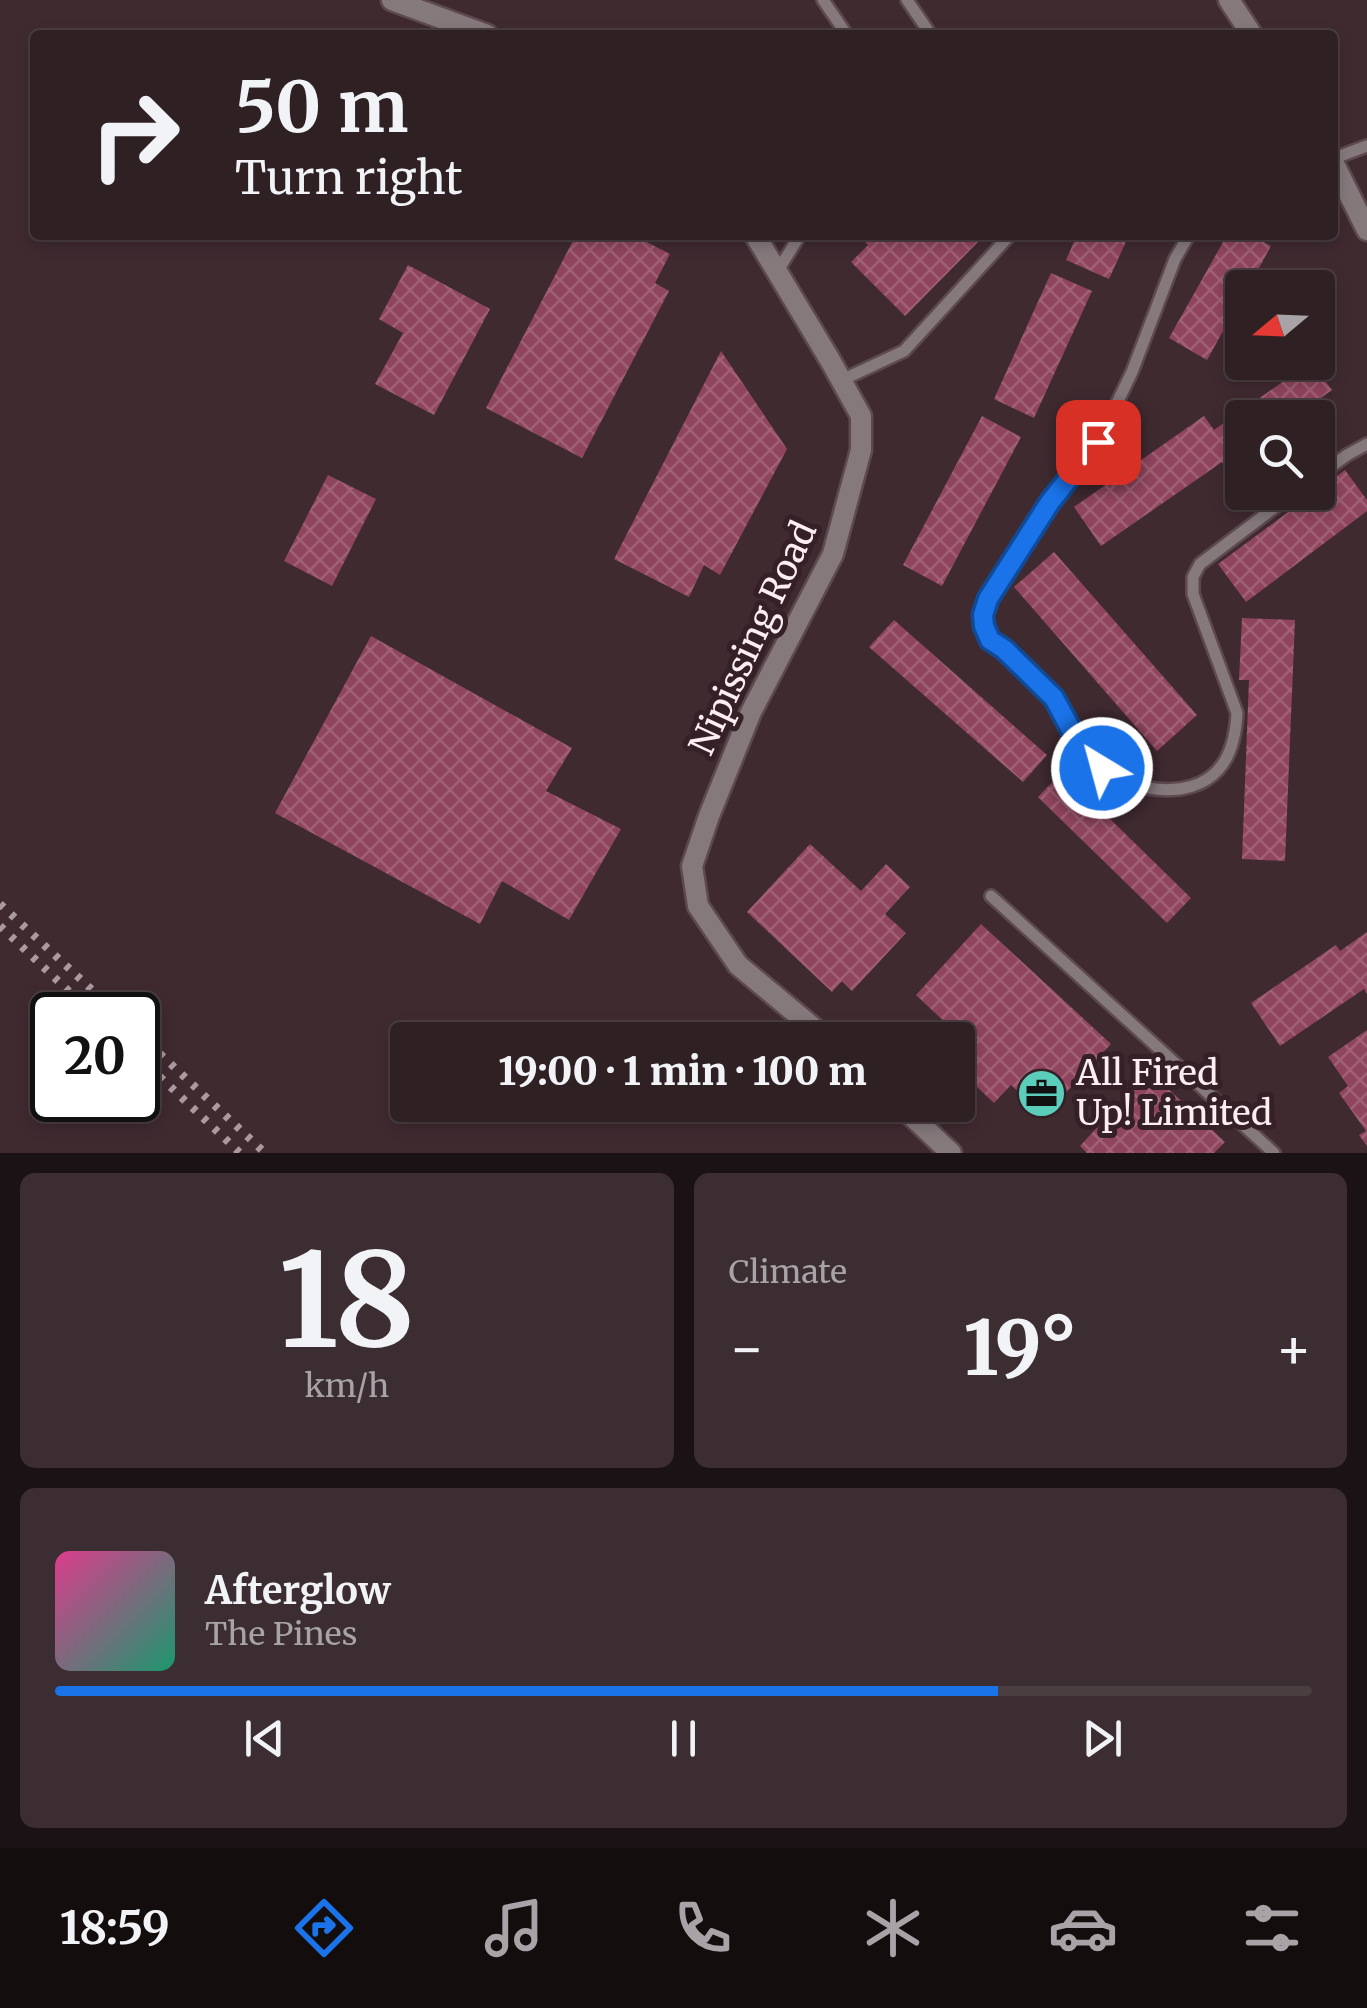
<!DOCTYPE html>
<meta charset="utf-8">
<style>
:root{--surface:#2f2024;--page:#3b2d31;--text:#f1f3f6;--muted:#a7a3a6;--line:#4a3e41;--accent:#1a73e8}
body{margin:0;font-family:Merriweather,serif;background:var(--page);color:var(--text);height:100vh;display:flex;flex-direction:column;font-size:38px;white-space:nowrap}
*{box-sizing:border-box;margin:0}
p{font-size:32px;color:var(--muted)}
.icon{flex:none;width:55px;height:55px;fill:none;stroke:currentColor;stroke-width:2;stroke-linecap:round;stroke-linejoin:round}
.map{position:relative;height:1153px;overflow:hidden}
.panel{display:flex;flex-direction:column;gap:20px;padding:20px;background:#1a1214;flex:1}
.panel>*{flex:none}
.guide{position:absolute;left:30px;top:30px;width:1308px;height:210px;border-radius:10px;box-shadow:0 5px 15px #0003,0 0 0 2px var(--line);background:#2f2024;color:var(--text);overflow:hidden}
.needle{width:65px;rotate:251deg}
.controls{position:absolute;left:1225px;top:270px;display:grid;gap:20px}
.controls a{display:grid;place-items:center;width:110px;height:110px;border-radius:10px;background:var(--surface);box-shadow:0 5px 15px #0003,0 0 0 2px var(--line);font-size:50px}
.speed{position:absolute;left:30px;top:992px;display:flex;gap:20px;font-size:50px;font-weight:700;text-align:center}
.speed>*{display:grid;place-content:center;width:130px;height:130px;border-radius:50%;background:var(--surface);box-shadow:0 5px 15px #0003,0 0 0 2px var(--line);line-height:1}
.speed .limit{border:5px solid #111;border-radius:15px;background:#fff;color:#111}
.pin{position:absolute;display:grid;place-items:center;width:85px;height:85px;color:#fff;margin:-42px;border-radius:20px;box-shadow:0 5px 15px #0006}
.me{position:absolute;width:110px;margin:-55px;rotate:323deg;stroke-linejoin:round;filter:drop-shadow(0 0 8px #0008)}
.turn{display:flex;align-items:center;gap:35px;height:210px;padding:0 40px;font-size:45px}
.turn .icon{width:130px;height:130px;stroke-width:2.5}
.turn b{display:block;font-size:70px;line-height:85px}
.big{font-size:75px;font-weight:800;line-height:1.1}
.panel .tile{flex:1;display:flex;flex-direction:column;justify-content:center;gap:15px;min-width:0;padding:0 35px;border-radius:15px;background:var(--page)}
.panel .dial{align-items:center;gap:0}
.dial b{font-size:130px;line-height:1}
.song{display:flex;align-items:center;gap:30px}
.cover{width:120px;height:120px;border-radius:15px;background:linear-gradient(135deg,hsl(330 70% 55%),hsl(160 70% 35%))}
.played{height:10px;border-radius:5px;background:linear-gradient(90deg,var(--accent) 75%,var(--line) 75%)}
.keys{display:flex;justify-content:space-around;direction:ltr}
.heat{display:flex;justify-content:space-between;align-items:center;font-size:55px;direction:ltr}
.panel .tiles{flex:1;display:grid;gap:20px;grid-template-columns:1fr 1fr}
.tile:last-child{grid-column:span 2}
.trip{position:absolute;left:390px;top:1022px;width:585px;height:100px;border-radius:10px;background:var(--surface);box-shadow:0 5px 15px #0003,0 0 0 2px var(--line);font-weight:800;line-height:100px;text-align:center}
.dock{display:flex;height:160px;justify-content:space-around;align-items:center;background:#130d0e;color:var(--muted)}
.dock .icon{width:70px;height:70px}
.dock .on{color:var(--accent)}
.dock b{font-size:45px;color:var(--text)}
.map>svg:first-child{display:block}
.building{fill:url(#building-cross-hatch)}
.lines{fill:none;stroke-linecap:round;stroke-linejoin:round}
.service-casing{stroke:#5d494f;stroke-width:16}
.minor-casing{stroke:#5d494f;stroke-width:25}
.tertiary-casing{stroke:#5d494f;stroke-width:25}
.service{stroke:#85797c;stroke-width:11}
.minor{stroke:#85797c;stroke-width:20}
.tertiary{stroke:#85797c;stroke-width:20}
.rail{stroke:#aa999e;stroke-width:8;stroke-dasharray:5 10;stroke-linecap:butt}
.route-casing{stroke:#114b97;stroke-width:25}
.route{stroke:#1a73e8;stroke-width:18}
.labels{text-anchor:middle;stroke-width:10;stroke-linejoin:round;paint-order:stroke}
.street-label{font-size:35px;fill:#fcedf1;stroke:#342026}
.poi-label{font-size:35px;fill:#fcedf1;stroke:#342026;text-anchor:start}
</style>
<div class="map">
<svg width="1367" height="1153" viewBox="0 0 1367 1153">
<defs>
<pattern id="building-cross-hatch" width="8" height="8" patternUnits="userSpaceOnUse" patternTransform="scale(2.5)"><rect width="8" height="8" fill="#90455e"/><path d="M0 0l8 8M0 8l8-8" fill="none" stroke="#a06076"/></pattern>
</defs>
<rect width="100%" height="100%" fill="#3f2a30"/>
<path class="building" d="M576,235L586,239L588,235H633L670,254L655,283L669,291L582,458L486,408Z
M858,235H985L905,316L851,262L868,245Z
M1077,235H1129L1109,279L1066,260Z
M1227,235H1251L1271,246L1248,288H1242V297L1207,360L1169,338Z
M408,265L490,309L434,415L375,384L403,333L379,319Z
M1051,273L1092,291L1034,418L994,399Z
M721,351L787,449L720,575L704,565L689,597L614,559Z
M1311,362L1332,390L1293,418H1242V453L1224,465L1222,462L1101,546L1074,507L1204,416L1214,430Z
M982,416L1021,437L942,586L903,565Z
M1345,470L1367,500V511L1246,602L1218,564Z
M328,475L376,499L332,586L284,561Z
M1054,552L1197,715L1157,751L1014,587Z
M1242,618L1295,620L1285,861L1242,859L1249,680H1239Z
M894,620L1047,755L1023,782L869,647Z
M371,636L572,748L546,791L621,829L569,920L502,881L480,924L275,813Z
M1062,772L1191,898L1167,923L1038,797Z
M810,844L861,891L886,864L910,887L885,914L906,933L852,991L842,981L832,992L747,912Z
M981,924L1111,1044L1044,1116L1011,1085L994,1103L958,1069V1040H938L950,1027L916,995Z
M1367,932V994L1364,989L1280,1046L1251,1003L1336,945L1340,951Z
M1367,1030V1146L1359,1135L1366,1131L1339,1093L1348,1086L1328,1057Z
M1149,1071L1225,1142L1214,1153H1087L1080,1146Z"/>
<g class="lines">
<defs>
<path id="service" d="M823,0L847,35
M907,0L931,35
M1332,159L1367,146
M1189,235L1175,259L1132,372L1098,442L1050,502L988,599C984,610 981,618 985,629C990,642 1037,680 1051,694C1065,709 1070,731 1081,748C1086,754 1092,760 1098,765C1126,791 1190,802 1218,770C1232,755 1236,732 1237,713L1193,594V577L1200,564L1295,492
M777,272L800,235
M842,380L904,351L1010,235
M1318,476L1347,455L1367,444
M991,896L1274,1153"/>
<path id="minor" d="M392,0L487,35
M755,235L830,360L861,416V450L833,554L751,712L709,816L692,866L698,906L738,965L828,1040
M900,1105L951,1153"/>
<path id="tertiary" d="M1229,0L1252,35
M1332,160L1367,230"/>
</defs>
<use href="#service" class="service-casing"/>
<use href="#minor" class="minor-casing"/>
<use href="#tertiary" class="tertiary-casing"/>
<use href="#service" class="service"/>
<use href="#minor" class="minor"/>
<use href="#tertiary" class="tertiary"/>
<path class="rail" d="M0,904L119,1015
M0,926L94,1015
M138,1033L265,1153
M138,1056L240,1153"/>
</g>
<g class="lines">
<defs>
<path id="route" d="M1098,442L1050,502L988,599L983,615L984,626L990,640L1004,649L1054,698L1081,748L1102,768"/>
</defs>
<use href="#route" class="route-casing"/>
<use href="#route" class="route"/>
</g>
<defs>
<symbol id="office-disc" viewBox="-11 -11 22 22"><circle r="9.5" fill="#5bcebb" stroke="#342026"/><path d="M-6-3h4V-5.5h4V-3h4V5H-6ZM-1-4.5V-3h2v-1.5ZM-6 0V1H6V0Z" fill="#111"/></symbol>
</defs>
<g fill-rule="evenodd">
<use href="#office-disc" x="1014" y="1066" width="55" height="55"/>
</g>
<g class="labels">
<g class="street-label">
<text transform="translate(753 638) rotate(-65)" y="12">Nipissing Road</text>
</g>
<g class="poi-label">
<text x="1076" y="1085">All Fired<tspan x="1076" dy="40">Up! Limited</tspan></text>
</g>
</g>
</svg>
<div class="controls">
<a><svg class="needle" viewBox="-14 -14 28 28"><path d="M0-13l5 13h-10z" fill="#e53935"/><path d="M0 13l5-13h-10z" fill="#a7a3a6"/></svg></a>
<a><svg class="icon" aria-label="search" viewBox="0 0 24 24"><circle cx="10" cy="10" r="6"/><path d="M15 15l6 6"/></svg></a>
</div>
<div class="speed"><div class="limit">20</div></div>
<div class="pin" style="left:1098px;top:442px;background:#d93025"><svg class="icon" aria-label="arrive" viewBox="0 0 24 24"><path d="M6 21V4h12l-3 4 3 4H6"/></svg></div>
<svg class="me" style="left:1102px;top:768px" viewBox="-20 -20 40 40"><circle r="17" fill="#1a73e8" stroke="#fff" stroke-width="3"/><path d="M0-11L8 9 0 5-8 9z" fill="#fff"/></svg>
<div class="trip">19:00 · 1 min · 100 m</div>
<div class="guide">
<div class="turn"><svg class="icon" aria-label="right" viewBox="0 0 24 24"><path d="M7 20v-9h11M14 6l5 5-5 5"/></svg><div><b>50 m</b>Turn right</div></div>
</div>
</div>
<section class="panel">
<div class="tiles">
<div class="tile dial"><b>18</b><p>km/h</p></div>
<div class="tile"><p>Climate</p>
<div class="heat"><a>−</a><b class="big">19°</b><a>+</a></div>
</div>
<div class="tile">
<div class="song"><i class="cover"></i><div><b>Afterglow</b><p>The Pines</p></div></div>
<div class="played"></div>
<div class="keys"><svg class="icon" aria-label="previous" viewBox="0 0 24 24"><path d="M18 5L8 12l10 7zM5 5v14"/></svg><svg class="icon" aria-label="pause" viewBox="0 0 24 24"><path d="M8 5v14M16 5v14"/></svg><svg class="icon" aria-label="next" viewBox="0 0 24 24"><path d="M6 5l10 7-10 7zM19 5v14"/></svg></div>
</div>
</div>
</section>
<nav class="dock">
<b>18:59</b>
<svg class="icon on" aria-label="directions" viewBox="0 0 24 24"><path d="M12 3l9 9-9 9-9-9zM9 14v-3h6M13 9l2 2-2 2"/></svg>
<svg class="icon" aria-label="music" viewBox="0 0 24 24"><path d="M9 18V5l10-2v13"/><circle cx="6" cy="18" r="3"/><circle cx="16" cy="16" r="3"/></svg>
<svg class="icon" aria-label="phone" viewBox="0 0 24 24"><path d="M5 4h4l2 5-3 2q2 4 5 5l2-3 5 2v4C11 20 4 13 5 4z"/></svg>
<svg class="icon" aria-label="climate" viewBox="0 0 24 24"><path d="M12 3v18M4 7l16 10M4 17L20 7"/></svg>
<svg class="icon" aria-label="car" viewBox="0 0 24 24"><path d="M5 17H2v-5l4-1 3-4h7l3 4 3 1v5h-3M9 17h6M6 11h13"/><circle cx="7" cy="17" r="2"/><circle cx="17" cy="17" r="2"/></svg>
<svg class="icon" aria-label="filters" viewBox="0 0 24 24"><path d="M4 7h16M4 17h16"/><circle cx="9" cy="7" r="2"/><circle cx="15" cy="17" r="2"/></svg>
</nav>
